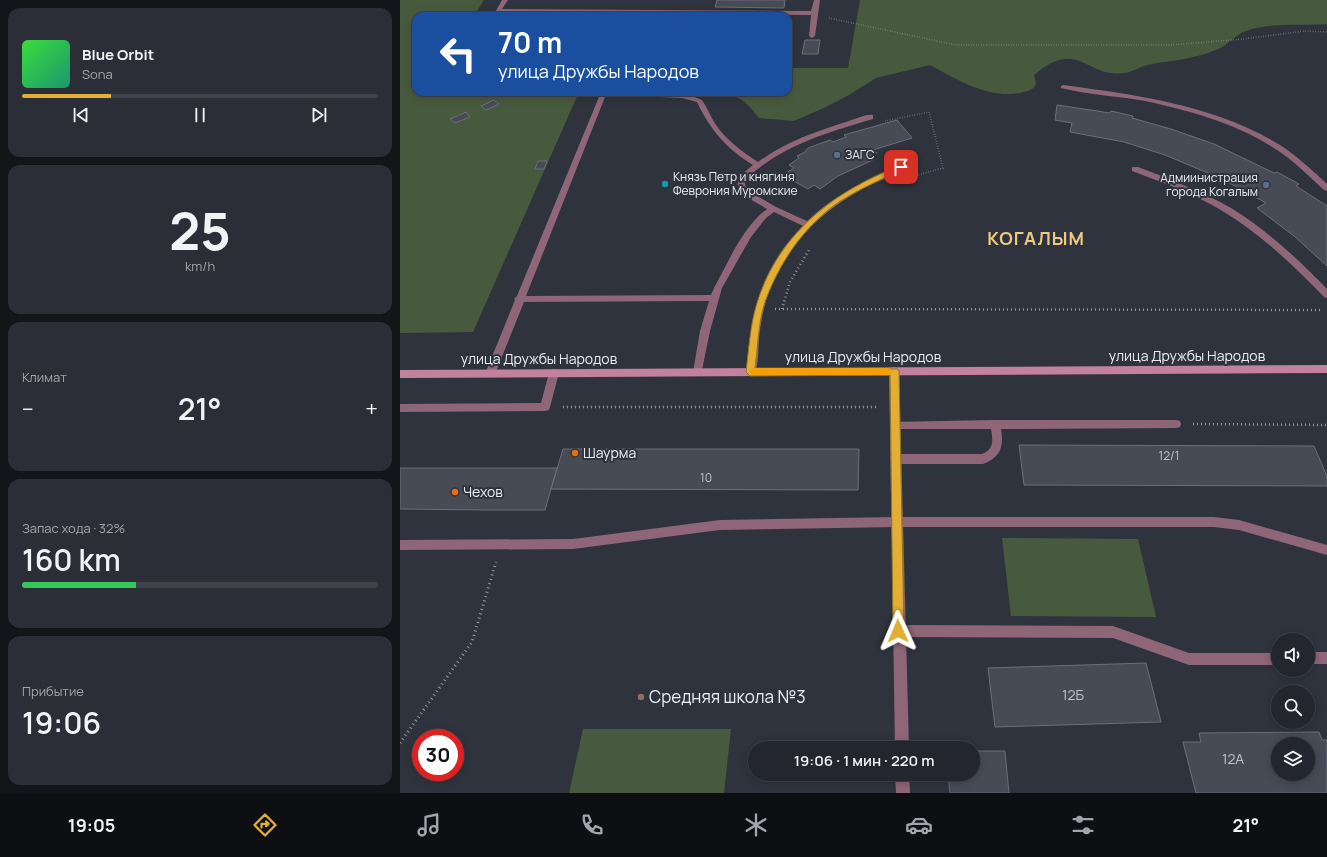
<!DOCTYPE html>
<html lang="ru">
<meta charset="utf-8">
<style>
:root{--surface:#23262e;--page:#2b2e36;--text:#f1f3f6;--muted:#a3a5aa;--line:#40434a;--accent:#e2af34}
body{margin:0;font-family:Manrope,sans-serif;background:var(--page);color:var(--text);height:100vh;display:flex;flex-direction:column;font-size:15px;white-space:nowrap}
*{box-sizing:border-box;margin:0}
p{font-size:13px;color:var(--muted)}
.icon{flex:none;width:22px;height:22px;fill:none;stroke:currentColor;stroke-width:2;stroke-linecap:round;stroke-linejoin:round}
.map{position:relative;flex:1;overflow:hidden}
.drawer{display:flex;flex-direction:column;gap:8px;padding:8px;background:#131519;width:400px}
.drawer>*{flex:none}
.top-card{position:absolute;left:12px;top:12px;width:380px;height:84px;border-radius:12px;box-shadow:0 2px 10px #0003,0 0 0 1px var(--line);background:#1a4fa0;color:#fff;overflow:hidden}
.controls{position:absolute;left:871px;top:633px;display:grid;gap:8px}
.controls a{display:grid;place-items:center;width:44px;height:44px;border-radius:50%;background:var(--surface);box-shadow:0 2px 10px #0003,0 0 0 1px var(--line);font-size:20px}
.speed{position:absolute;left:12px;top:729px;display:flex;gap:8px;font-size:20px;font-weight:700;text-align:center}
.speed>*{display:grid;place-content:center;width:52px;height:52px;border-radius:50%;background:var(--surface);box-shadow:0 2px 10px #0003,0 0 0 1px var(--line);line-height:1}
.speed .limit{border:6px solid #d22;background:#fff;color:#111}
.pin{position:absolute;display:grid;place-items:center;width:34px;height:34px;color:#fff;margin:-17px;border-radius:8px;box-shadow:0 2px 6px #0006}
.me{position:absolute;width:44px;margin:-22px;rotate:359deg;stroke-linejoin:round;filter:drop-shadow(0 0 3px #0008)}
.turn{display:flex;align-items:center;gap:14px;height:84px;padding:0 20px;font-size:18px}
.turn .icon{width:52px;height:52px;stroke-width:2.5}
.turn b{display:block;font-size:28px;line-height:34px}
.big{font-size:30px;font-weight:600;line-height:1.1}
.drawer .card{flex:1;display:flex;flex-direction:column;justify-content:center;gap:6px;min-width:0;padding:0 14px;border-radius:12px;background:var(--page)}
.drawer .dial{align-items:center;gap:0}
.dial b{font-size:52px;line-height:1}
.song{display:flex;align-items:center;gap:12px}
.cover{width:48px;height:48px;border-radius:6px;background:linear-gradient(135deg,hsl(120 70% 55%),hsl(160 70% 35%))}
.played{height:4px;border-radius:2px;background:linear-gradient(90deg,var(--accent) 25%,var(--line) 25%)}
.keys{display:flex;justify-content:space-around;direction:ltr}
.heat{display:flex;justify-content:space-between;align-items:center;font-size:22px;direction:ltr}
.charge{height:6px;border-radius:3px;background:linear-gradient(90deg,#34c759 32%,var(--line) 0)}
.trip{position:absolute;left:348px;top:741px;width:232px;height:40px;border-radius:20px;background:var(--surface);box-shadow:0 2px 10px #0003,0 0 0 1px var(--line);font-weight:600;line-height:40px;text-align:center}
.menu{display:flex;height:64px;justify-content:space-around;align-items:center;background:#0e0f12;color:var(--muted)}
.menu .icon{width:28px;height:28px}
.menu .current{color:var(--accent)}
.menu b{font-size:18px;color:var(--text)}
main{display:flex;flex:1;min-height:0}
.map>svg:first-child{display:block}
.green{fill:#485a3e}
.building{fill:#474b56;stroke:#6b6f7c;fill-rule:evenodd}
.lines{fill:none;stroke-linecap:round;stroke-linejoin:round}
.path-far2{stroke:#9497a0;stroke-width:1.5;stroke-dasharray:0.5 2;stroke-linecap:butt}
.path-far1{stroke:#9497a0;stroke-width:2.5;stroke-dasharray:1 3;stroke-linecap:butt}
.path{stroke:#9497a0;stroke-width:3;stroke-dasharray:1 3.5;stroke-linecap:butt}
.service{fill:#8f6677;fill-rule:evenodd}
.minor{fill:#8f6677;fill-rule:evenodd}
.secondary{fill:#c2819d;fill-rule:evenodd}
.route{fill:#e2af34;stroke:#937222}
.slow{fill:#f59e0b}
.service-dot{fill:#5c6f8a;stroke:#2f333d;stroke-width:1.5}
.culture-dot{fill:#0f9aa8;stroke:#2f333d;stroke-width:1.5}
.food-dot{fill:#e8710a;stroke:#2f333d;stroke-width:1.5}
.education-dot{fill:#8d6e63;stroke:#2f333d;stroke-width:1.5}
.labels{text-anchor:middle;stroke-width:4;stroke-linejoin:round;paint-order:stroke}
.far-poi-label{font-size:12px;fill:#eaedf4;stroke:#2f333d;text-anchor:start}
.number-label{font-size:12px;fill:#c1c4cc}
.street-label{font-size:14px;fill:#eaedf4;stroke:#2f333d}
.poi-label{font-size:14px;fill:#eaedf4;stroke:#2f333d;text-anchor:start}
.near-number-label{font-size:14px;fill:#c1c4cc}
.near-poi-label{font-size:17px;fill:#eaedf4;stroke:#2f333d;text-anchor:start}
.district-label{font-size:18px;font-weight:bold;letter-spacing:1px;fill:#edca81;stroke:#2f333d}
</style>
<main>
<section class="drawer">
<div class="card">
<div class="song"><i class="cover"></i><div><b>Blue Orbit</b><p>Sona</p></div></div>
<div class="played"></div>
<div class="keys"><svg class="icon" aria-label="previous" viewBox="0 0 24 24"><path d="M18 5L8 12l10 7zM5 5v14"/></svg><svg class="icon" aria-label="pause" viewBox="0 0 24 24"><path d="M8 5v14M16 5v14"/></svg><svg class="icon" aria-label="next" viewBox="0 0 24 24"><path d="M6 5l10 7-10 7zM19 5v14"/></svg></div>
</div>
<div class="card dial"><b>25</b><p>km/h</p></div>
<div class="card"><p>Климат</p>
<div class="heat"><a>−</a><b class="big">21°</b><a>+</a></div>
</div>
<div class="card"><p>Запас хода · 32%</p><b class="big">160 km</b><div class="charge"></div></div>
<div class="card"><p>Прибытие</p><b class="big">19:06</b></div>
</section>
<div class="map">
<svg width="927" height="793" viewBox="0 0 927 793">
<rect width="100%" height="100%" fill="#2f333d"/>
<path class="green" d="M0,0H84L74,16H16V66L10,67H16V92H179L73,332L0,333Z
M460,0H927V24C899,26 872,22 846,31C836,34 828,45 818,49C792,60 773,60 747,65C739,67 733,72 724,73C685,78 679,37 634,75L636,83L634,88C630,90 625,92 620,93C588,99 556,79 530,65L476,78L449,95L426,107L394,121L359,118C346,101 341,97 320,92H388V68H448Z
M602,538L738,539L756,617L611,616Z
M183,729H331L324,793H169Z"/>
<path class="building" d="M317,0H385L384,8L315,7Z
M405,40H420L418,54H402Z
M94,100L99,104L86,110L81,106Z
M657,105L710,113L711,111L733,116L732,118L771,129L814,144L874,173L877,172L899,184L896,186L927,206V266L894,236L857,208L866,203L848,193L820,178L765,155L724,142L670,132L672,123L655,120Z
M66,112L70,117L55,123L50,119Z
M497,120L512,138L473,150L477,153L469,156L473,160L438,176L420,189L414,185L408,189L383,175L394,168L389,165L399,158L397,156L405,152L408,148L430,140L433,142L446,137L444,135Z
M138,161H147L144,169H135Z
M619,445L914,446L927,476V486L624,485Z
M163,449H459L458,490L151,489Z
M0,468H157L145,510H85L0,509Z
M746,663L761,722L595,727L588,668Z
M919,732L922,740H927V793H796L783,742H801L799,733ZM878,744H908V774H878Z
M573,751H605L609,793H550L548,774H573Z"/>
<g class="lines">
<path class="path-far2" d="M429,18L556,45H770L843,39L905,31L927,32
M485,121L529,112L543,168L514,176"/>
<path class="path-far1" d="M375,309L920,310
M382,309L390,282L409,250
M163,407H478
M793,424L927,425"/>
<path class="path" d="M0,743L72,642L96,562"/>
<path class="service" d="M102,0H108L102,9L411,11L414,0H420L415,36L412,38L409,36L411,15L100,13L97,16H93Z
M663,85C737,95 815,105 880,145C897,156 912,170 927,184V191L924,190C910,177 896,163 880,152C841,125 792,111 745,101C717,96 688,95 661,88V86Z
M201,92C230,92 274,87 302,100C307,107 310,115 314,122C325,139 341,151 358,162C385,142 417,131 449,121C456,119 465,114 473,115V119C428,132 381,146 346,179L345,185L347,190L376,207L407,221C433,196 466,180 498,165H504L505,167C498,174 474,183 464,188C427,208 393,238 375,277C366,296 361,317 359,339C358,349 359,365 354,375H348L346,372C351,314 360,268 403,226L374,212L366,218L351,237L322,288L310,331L301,375H295L293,372L300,331L309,301L124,302L95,374L93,377H87L85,374L115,300L114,299L117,296ZM238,96L282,98L297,102C310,130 327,149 353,165C322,189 344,195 367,209C343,226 328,263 314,288L311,295L126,296L205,97Z
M732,167H738C769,179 801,191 831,208C867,230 898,259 927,289V298L924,297C894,266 862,235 824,212C795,194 764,183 732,171Z
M154,369L157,370L159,373L150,407L149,410L145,411L0,412V404L141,403L149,373L151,370Z
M593,420H776L780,421L781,424L780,427L776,428L601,429C604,446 601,457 583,464H496L492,462L491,459L492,456L496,454H582C594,449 593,441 591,429H495L491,428L490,425L491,422Z
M497,517H814L839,520L927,545V555L839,530L814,527H497L320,530L173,549L0,550V540L173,539L320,520Z
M498,625L713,626L789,653H878V665H789L713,638L498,637L494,635L492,631L494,627Z
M908,652H927V664H908Z"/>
<path class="minor" d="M494,367L497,368L499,371L509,748H495L489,371L491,368Z
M495,774H509L510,793H496Z"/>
<path class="secondary" d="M927,365V373L0,378V370Z"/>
</g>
<path class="route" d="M501,165L505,167L504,169C482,179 459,189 439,202C404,226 379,263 365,302C358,323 358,347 355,368L497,369L499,371L504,631L502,635L498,637L494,635L493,631L490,375L350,376L346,372C349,349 350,325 357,303C375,244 419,203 474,177C483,173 492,168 501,165Z"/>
<path class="slow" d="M353,368H489L493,371L489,375H353L349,372Z"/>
<g class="service-dot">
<circle cx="437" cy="155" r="4"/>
<circle cx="866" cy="185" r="4"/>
</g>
<circle class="culture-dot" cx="265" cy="184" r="4"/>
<g class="food-dot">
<circle cx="175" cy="453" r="4"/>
<circle cx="55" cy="492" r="4"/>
</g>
<circle class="education-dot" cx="241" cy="697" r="4"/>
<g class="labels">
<g class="far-poi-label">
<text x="445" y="159">ЗАГС</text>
<text x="273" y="181">Князь Петр и княгиня<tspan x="273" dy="14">Феврония Муромские</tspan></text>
<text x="858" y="182" text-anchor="end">Адмиинистрация<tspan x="858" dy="14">города Когалым</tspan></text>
</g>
<g class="number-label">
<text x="769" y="460">12/1</text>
<text x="306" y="482">10</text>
</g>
<g class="street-label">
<text x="787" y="361">улица Дружбы Народов</text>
<text x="463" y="362">улица Дружбы Народов</text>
<text x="139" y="364">улица Дружбы Народов</text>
</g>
<g class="poi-label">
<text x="183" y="458">Шаурма</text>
<text x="63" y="497">Чехов</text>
</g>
<g class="near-number-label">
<text x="673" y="700">12Б</text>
<text x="833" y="764">12А</text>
</g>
<g class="near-poi-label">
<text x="249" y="703">Средняя школа №3</text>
</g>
<g class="district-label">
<text x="636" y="245">КОГАЛЫМ</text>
</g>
</g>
</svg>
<div class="controls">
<a><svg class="icon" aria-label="sound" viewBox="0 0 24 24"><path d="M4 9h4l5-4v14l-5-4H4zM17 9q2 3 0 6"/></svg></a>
<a><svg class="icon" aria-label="search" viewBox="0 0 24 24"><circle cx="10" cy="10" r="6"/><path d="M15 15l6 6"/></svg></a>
<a><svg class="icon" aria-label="layers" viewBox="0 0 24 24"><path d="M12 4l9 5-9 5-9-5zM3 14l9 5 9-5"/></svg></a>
</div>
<div class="speed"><div class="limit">30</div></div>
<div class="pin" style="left:501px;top:167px;background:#d93025"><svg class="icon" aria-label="arrive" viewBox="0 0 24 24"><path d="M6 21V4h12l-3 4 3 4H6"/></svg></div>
<svg class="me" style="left:498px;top:631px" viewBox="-20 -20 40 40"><path d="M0-17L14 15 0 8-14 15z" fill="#e2af34" stroke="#fff" stroke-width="4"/></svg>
<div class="trip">19:06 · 1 мин · 220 m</div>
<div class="top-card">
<div class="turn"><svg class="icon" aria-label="left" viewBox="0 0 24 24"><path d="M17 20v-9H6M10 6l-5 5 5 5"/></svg><div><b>70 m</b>улица Дружбы Народов</div></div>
</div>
</div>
</main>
<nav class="menu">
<b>19:05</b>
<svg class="icon current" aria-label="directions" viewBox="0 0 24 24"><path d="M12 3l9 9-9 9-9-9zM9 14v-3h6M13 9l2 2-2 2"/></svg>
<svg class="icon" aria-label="music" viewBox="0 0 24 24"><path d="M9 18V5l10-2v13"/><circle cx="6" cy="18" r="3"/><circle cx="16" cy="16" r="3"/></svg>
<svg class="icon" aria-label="phone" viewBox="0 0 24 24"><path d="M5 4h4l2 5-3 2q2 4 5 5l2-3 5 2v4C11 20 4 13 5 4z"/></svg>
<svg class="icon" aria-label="climate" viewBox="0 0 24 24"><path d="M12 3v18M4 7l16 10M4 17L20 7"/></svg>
<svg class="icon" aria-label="car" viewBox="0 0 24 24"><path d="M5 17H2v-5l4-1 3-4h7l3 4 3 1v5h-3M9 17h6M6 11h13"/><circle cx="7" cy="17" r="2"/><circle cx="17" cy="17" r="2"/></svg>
<svg class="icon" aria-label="filters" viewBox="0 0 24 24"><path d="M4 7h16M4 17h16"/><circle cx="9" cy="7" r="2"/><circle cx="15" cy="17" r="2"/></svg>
<b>21°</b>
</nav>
